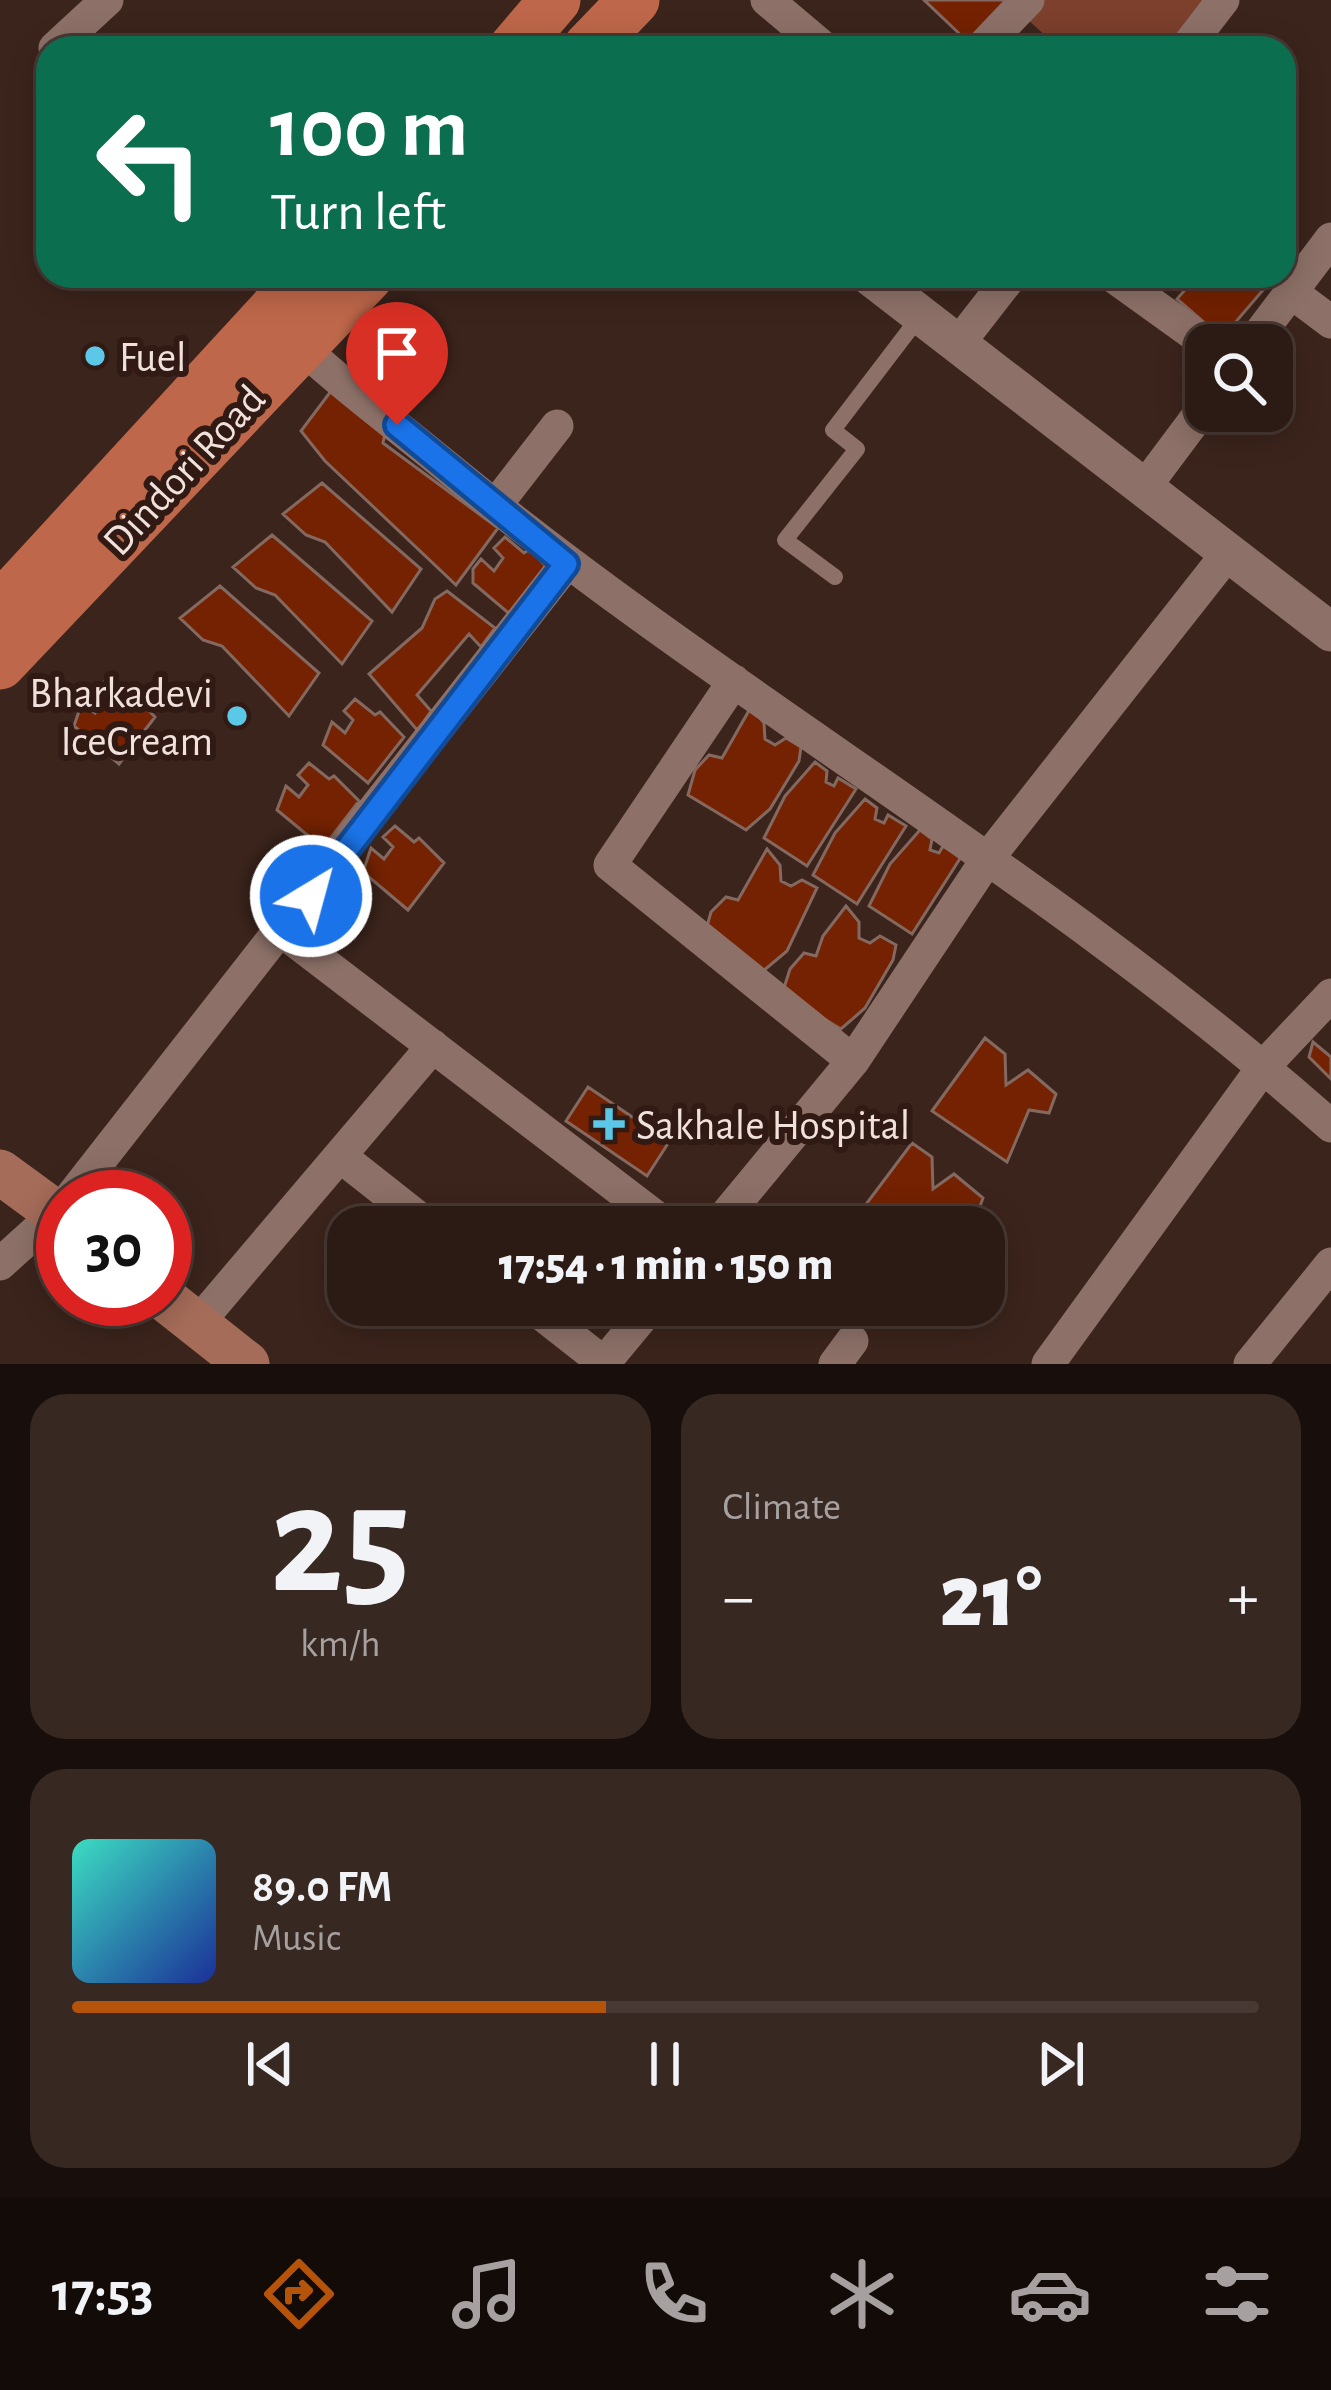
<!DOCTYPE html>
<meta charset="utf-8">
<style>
:root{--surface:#2c1b15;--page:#382822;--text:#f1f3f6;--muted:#a6a1a0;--line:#483934;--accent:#b45309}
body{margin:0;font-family:"Alegreya Sans",sans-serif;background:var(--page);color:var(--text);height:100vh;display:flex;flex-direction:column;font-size:45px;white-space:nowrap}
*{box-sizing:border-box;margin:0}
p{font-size:39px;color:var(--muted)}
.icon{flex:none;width:66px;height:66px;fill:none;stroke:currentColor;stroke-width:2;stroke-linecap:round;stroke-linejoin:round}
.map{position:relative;height:1364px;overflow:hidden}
.details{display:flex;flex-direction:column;gap:30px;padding:30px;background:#180f0c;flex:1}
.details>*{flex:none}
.hud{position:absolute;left:36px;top:36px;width:1260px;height:252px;border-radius:36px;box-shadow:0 6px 30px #0003,0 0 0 3px var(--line);background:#0b6e4f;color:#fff;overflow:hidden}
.tools{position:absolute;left:1185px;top:324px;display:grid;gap:24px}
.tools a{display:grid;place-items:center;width:108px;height:108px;border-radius:24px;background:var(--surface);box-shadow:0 6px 30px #0003,0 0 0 3px var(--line);font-size:60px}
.speed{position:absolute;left:36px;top:1170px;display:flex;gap:24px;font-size:60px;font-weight:700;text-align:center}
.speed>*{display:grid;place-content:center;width:156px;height:156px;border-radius:50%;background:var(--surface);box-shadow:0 6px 30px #0003,0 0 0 3px var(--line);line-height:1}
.speed .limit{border:18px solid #d22;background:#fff;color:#111}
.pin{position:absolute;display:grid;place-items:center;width:102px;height:102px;color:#fff;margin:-123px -51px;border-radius:50% 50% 50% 0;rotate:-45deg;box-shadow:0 0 12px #0007}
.pin .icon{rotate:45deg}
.me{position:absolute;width:132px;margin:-66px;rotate:37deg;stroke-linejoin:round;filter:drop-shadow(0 0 9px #0008)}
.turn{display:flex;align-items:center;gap:42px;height:252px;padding:0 36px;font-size:54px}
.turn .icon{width:156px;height:156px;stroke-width:2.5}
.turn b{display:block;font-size:84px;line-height:102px}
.big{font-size:90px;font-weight:800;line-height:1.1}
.details .tile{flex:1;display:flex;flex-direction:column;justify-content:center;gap:18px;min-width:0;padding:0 42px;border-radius:36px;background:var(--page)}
.details .dial{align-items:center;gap:0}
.dial b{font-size:156px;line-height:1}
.song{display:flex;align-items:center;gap:36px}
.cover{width:144px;height:144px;border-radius:18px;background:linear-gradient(135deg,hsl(170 70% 55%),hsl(230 70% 35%))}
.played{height:12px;border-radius:6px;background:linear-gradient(90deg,var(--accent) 45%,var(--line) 45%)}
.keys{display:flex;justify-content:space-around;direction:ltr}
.heat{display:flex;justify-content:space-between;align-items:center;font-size:66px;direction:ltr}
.details .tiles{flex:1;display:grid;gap:30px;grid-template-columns:1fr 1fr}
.tile:last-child{grid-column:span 2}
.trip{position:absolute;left:327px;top:1206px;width:678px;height:120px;border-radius:36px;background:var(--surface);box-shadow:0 6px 30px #0003,0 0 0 3px var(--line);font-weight:800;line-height:120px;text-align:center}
.tabs{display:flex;height:192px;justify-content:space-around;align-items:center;background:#120b08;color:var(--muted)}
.tabs .icon{width:84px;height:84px}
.tabs .active{color:var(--accent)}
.tabs b{font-size:54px;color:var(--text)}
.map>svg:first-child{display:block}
.green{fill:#7c402c}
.building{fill:#742201;stroke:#846960;stroke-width:3}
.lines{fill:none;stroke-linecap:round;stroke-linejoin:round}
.service{stroke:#8d7168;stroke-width:16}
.minor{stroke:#8d7168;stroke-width:33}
.tertiary{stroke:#8d7168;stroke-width:39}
.secondary{stroke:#a56c59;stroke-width:45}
.primary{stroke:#be674a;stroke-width:51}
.route-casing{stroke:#114b97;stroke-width:30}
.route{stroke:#1a73e8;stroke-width:21}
.poi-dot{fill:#5ac8e6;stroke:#301a13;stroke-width:4.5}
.labels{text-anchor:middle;stroke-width:12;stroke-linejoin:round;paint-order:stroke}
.poi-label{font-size:42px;fill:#f1e1dc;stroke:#301a13;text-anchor:start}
.street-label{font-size:42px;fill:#f1e1dc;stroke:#301a13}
</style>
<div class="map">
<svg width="1331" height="1364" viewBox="0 0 1331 1364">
<rect width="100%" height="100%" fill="#3b241c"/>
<path class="green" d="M1040,0H1214L1175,48H1059L1027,19Z"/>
<path class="building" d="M924,0H1006L967,41Z
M1197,276H1275L1222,338L1177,299Z
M331,391L386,429L383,443L498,528L456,585L325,461L301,431Z
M322,483L421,569L392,612L325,542L306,535L283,514Z
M272,535L372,621L342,664L275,595L256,588L233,567Z
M505,537L524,553L530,549L554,575L518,621L473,583V569L481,559L494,571L503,558L494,548Z
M220,586L319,673L289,716L222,646L203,640L180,618Z
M447,591L495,628L481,647L469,634L417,695L431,711L418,731L369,674L422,628L435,599Z
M106,680L125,695L131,692L155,717L119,764L74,726L82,702L95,713L104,701L95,691Z
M355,699L375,715L380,712L404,737L368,783L323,745L332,722L345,733L353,720L344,711Z
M751,707L764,723L765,739L775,745L786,738L801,747L799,761L770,809L746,830L688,795L695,770L709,755L722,758Z
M815,762L827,771L826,782L834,786L838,778L856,789L807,866L764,838L785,796Z
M309,763L329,779L334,776L359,801L323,848L277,810L286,786L299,797L308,785L298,775Z
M865,799L877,808L875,819L884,823L888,815L906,826L857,904L813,875L835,833Z
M395,826L414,842L419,838L444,863L408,910L363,872L371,848L384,859L393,847L383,837Z
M920,830L932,839L930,850L939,853L943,846L961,857L912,934L869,906L890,864Z
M767,849L780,865L781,881L791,886L802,880L817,888L787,951L762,972L704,937L711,912L726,897L738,900Z
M846,906L859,922V938L870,943L880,936L896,945L893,960L865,1008L841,1029L782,994L790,969L804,953L816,956L823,936Z
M985,1038L1005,1054L1006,1085L1028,1070L1056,1094L1049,1113L1029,1110L1007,1162L932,1111Z
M1313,1042L1331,1057V1079L1309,1057Z
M588,1087L669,1142L647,1176L566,1121Z
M912,1143L932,1157L933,1189L954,1174L983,1198L976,1217L956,1214L949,1227H876L858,1215Z"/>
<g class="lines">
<path class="service" d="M835,577L785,540L857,449L833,430L920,316"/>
<path class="minor" d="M767,0L824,48
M55,48L107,0
M982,48L1028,0
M1186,48L1223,0
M1113,276L1209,345
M1291,292L1331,322
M287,333C336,381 394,423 447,467C731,700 1056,881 1331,1126
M958,344L1011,276
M1251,345L1331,239
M1144,488L1206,405
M495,506L557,426
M734,681L610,865L853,1061L988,858L1228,553
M283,932L669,1227
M340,1156L430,1227
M71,1197L566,564
M716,1227L853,1061
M0,1264L63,1207
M530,1305L604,1363
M197,1324L433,1046
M603,1364L652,1305
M835,1364L852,1341
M1048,1364L1264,1066L1331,995
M1250,1364L1331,1264"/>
<path class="tertiary" d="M870,276L1331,632"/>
<path class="secondary" d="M0,1172L63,1218
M165,1299L247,1364"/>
<path class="primary" d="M514,48L555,0
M588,48L634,0
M0,608L305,276
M0,664L368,276"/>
</g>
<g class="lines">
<defs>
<path id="route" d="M311,896L566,564L397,425"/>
</defs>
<use href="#route" class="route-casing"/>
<use href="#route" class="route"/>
</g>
<g class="poi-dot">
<circle cx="95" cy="356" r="12"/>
<circle cx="237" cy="716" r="12"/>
<path d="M603 1106h12v12h12v12h-12v12h-12v-12h-12v-12h12z"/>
</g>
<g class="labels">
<g class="poi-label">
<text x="119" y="371">Fuel</text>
<text x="213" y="707" text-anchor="end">Bharkadevi<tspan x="213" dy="48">IceCream</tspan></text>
<text x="636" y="1139">Sakhale Hospital</text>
</g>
<g class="street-label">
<text transform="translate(183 469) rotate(-47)" y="15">Dindori Road</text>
</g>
</g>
</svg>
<div class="tools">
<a><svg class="icon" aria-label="search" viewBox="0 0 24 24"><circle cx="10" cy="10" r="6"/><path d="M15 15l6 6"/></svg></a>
</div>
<div class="speed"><div class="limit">30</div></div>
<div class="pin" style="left:397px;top:425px;background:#d93025"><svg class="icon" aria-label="arrive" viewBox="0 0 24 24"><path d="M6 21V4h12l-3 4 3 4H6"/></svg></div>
<svg class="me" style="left:311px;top:896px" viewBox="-20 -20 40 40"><circle r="17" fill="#1a73e8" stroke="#fff" stroke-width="3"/><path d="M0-11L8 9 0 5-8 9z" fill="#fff"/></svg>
<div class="trip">17:54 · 1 min · 150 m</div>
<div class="hud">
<div class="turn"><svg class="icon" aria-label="left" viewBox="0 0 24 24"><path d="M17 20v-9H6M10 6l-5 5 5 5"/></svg><div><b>100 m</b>Turn left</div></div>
</div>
</div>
<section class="details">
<div class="tiles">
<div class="tile dial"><b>25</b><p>km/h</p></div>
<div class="tile"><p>Climate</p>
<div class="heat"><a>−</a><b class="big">21°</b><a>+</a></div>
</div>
<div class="tile">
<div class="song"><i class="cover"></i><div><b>89.0 FM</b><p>Music</p></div></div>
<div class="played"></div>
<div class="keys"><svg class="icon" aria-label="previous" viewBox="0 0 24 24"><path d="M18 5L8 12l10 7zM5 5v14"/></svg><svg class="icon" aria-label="pause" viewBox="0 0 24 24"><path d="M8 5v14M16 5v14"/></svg><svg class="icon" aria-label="next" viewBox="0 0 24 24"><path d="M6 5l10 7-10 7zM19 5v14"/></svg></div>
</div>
</div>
</section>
<nav class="tabs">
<b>17:53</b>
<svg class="icon active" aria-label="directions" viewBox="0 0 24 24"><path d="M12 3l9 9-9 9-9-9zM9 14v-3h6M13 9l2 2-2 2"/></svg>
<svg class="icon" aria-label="music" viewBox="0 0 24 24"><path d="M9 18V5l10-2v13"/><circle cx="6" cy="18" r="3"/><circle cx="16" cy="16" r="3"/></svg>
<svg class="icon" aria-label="phone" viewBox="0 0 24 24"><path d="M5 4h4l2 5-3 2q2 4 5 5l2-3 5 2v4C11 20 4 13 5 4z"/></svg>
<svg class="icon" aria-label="climate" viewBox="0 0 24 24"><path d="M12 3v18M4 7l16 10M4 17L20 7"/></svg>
<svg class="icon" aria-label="car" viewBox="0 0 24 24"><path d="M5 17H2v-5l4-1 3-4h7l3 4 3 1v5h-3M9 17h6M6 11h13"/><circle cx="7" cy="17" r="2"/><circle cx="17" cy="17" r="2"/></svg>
<svg class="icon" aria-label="filters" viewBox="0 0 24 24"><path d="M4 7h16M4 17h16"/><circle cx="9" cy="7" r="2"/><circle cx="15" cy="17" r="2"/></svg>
</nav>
